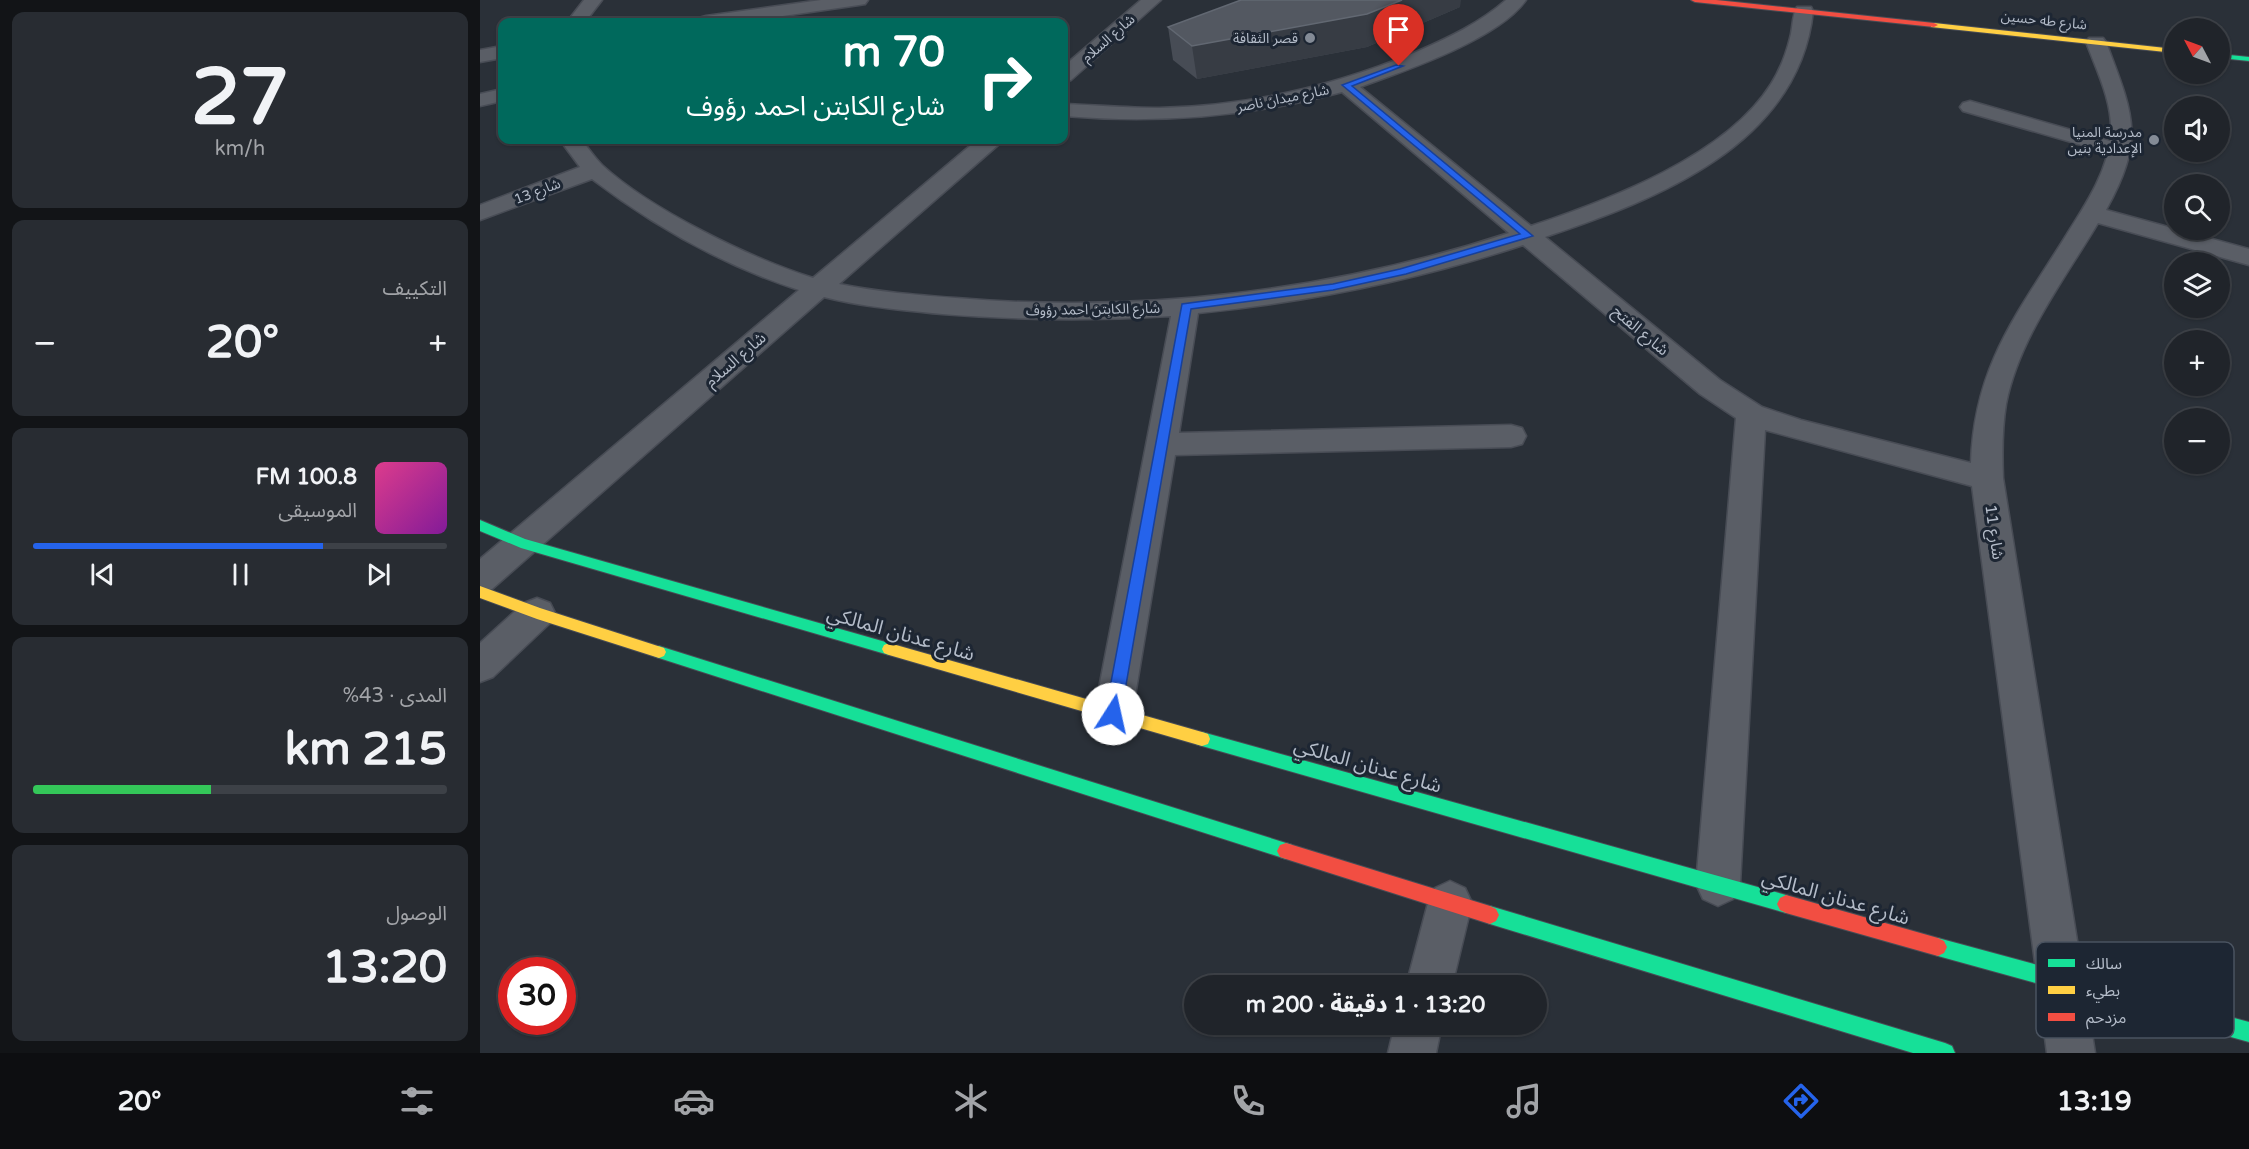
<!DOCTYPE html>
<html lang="ar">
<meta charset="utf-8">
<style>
:root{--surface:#20242a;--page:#282c32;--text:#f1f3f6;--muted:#a2a4a8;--line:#3d4147;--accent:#2563eb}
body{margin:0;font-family:"Varela Round","Noto Sans Arabic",sans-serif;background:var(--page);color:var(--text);direction:rtl;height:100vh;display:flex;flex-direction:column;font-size:22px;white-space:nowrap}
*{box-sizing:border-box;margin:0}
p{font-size:20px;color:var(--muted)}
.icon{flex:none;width:33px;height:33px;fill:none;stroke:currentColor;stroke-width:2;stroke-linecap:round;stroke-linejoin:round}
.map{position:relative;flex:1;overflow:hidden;direction:ltr}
.details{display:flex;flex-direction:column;gap:12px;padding:12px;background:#121417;width:480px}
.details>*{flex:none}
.top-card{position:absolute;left:18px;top:18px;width:570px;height:126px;border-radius:12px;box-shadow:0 2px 4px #0004,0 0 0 2px var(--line);direction:rtl;background:#00695c;color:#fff;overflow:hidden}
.needle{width:39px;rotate:311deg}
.fabs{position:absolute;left:1684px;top:18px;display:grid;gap:12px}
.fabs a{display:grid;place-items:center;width:66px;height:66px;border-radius:50%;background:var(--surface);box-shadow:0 2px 4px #0004,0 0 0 2px var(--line);font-size:30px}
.speed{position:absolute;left:18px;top:957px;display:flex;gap:12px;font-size:30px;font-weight:700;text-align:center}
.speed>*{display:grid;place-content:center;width:78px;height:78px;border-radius:50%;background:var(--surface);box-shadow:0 2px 4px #0004,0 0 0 2px var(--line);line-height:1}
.speed .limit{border:9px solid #d22;background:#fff;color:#111}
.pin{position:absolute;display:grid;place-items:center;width:51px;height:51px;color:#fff;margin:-62px -26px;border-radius:50% 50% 50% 0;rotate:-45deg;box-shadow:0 0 6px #0007}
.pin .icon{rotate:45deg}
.me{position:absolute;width:66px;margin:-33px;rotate:10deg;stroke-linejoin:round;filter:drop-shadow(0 0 4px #0008)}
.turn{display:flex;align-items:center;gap:21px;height:126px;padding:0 24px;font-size:27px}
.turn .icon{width:78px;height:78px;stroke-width:2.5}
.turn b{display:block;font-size:42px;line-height:51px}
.big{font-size:45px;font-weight:800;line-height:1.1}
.details .widget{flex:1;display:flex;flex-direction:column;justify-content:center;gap:9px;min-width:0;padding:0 21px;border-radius:12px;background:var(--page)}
.details .dial{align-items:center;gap:0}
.dial b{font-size:78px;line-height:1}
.song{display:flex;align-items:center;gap:18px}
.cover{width:72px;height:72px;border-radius:9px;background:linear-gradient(135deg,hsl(330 70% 55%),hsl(290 70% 35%))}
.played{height:6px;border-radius:3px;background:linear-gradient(90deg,var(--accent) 70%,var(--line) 70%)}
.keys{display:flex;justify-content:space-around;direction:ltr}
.heat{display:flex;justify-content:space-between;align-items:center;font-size:33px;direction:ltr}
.charge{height:9px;border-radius:4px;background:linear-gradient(90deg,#34c759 43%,var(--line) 0)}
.trip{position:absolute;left:704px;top:975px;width:363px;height:60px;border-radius:30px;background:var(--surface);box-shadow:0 2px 4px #0004,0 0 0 2px var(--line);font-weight:800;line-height:60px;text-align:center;direction:rtl}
.tabs{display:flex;height:96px;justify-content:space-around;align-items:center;background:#0d0e11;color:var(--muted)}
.tabs .icon{width:42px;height:42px}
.tabs .selected{color:var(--accent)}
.tabs b{font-size:27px;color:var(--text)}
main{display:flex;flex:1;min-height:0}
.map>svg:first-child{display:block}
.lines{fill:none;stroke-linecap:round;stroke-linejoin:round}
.lane-casing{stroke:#484c55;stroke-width:3}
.street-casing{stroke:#484c55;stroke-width:3}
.fast-casing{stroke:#484c55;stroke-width:2}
.slow-casing{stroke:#484c55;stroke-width:2}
.jam-casing{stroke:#484c55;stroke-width:2}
.lane{fill:#5a5e66;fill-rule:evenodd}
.street{fill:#5a5e66;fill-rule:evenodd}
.fast{fill:#16e098;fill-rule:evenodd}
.slow{fill:#ffcf43;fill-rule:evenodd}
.jam{fill:#f24e42;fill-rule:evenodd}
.wall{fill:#474c55}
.shaded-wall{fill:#373c44}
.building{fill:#535861;stroke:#626872;stroke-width:1.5}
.route{fill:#2563eb;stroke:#184099;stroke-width:1.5}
.poi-dot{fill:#848b96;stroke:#1d2633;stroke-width:2}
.labels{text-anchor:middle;stroke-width:6;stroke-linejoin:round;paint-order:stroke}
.far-street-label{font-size:14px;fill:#b4bcc9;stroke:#1d2633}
.far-poi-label{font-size:14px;fill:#b4bcc9;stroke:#1d2633;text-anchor:end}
.street-label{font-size:16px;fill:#b4bcc9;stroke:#1d2633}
.near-street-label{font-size:20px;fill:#b4bcc9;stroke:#1d2633}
.key{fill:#1d2633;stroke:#4a5360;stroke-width:1.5}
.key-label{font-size:16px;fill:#b4bcc9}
</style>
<main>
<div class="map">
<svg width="1769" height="1053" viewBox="0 0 1769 1053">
<rect width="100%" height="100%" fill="#2a3038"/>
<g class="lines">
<defs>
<path id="lane" d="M1490,101L1647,146L1650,150L1647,154L1640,156L1483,111L1480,107L1483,103Z"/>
<path id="street" d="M104,0H122L105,22H87Z
M341,0H388L385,4L379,5L261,22H217L219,18L226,16Z
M661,0H681L591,80L584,82V66Z
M1026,0H1046C1019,39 925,71 880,87L1051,226C1129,200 1246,156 1291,84C1300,70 1306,54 1310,38C1313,28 1312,15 1317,7H1331L1333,11C1319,145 1176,200 1065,237L1240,380L1282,407L1321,420L1491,463C1494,365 1538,313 1587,234C1606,204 1628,171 1631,134C1633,103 1617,71 1606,42L1609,38H1623L1626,42C1653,114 1666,138 1626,210L1769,249V265L1618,223C1584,280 1539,338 1526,404C1522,428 1522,453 1523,478L1615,1053H1567L1492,486L1285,430L1260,884L1253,899L1238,906L1223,899L1216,884L1256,418L1220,394L1043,245C938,280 828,302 718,313L699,433L1031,425L1042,428L1046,436L1042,444L1031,447L695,455L652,714L647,726L633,731L619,726L614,714L691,316C614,321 538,320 462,314C422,310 383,307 344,297L12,589L0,593V559L319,290C244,266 174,226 112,179L0,220V205L100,167L80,140H102C108,148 114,157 122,165C171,210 270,258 333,278L497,140H521L518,145L359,284C398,292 437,295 476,298C662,314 852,291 1029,233L862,92C770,117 679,124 584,116V104C615,105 647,108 679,108C767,106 855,86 936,52C968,38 1000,23 1026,0Z
M22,46V58L0,62V50Z
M22,89V101L0,106V94Z
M57,598L70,603L75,613L70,623L13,677L0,682V643L44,603Z
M970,881L985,888L992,903L972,986H926L948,903L955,888Z
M915,1024H962L956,1053H908Z"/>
<path id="fast" d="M1740,54L1769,57V61L1740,58Z
M0,520L45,539L409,643L414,645L416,649L414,653L409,655L41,548L0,531Z
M179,646L806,843L812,845L815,851L812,857L806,859L179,658L174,656L172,652L174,648Z
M722,732L1306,895L1312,898L1315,904L1312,910L1306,913L722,746L716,744L714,739L716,734Z
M1010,906L1465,1043L1472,1046L1475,1053H1433L1010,924L1004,921L1001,915L1004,909Z
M1458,938L1769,1022V1042L1458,956L1452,953L1449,947L1452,941Z"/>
<path id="slow" d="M1454,23L1695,49V53L1451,27V23Z
M0,586L60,608L184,648L186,652L184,656L179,658L57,619L0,598Z
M409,643L722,732L728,734L730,739L728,744L722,746L409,655L404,653L402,649L404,645Z"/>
<path id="jam" d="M1211,0H1236L1454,23L1458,25L1454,27L1215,2Z
M806,843L1010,906L1016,909L1019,915L1016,921L1010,924L806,859L800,857L797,851L800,845Z
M1306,895L1458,938L1464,941L1467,947L1464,953L1458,956L1306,913L1300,910L1297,904L1300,898Z"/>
</defs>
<use href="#lane" class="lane-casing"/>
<use href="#street" class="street-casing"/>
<use href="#fast" class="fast-casing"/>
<use href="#slow" class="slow-casing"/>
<use href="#jam" class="jam-casing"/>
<use href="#lane" class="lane"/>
<use href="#street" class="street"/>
<use href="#fast" class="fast"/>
<use href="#slow" class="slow"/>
<use href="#jam" class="jam"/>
</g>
<path class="wall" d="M980,7L887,47L717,79L693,60L688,27Z"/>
<path class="shaded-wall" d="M922,0H981L980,7L887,47L717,79L712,46Z"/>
<path class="building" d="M761,0H922L887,14L712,46L688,27Z"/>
<path class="route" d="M916,65L923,66L872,86L1053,236L926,274L853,290L711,309L641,714L639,719L633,721L628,719L625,714L702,304L853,284L920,269L1040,234L862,85Z"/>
<g class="poi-dot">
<circle cx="830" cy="38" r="6"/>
<circle cx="1674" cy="140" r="6"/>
</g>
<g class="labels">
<g class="far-street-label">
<text transform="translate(1564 20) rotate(6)" y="5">شارع طه حسين</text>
<text transform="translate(628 38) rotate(-41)" y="5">شارع السلام</text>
<text transform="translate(803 98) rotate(-11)" y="5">شارع ميدان ناصر</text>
<text transform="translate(57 191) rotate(-21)" y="5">شارع 13</text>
<text transform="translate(613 309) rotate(-1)" y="5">شارع الكابتن احمد رؤوف</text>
</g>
<g class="far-poi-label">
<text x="818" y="43">قصر الثقافة</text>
<text x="1662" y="137">مدرسة المنيا<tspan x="1662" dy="16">الإعدادية بنين</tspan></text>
</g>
<g class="street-label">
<text transform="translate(1161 330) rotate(40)" y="6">شارع الفتح</text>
<text transform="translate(255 359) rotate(-41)" y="6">شارع السلام</text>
<text transform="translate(1515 532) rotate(82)" y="6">شارع 11</text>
</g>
<g class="near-street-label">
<text transform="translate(421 633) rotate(16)" y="7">شارع عدنان المالكي</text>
<text transform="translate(888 765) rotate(16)" y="7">شارع عدنان المالكي</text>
<text transform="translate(1356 897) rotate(16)" y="7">شارع عدنان المالكي</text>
</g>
</g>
<rect x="1556" y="942" width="198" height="96" rx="9" class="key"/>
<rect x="1568" y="959" width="27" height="8" fill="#16e098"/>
<rect x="1568" y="986" width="27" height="8" fill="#ffcf43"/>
<rect x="1568" y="1013" width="27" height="8" fill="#f24e42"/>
<g class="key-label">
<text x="1606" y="969">سالك</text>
<text x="1606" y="996">بطيء</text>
<text x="1606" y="1023">مزدحم</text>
</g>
</svg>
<div class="fabs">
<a><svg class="needle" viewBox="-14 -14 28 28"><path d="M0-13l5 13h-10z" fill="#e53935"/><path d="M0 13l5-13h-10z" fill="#a2a4a8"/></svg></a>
<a><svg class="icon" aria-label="sound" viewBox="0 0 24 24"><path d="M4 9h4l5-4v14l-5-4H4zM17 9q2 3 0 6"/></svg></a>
<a><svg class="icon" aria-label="search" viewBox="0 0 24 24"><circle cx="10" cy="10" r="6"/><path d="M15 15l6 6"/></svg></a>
<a><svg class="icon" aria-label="layers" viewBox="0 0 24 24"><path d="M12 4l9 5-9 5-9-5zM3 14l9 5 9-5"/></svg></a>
<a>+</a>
<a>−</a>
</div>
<div class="speed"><div class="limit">30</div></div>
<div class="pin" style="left:919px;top:66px;background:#d93025"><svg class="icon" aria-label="arrive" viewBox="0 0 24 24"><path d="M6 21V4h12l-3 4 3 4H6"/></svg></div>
<svg class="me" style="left:633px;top:714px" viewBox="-20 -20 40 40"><circle r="19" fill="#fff"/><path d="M0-13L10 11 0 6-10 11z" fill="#2563eb"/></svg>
<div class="trip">13:20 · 1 دقيقة · 200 m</div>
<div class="top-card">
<div class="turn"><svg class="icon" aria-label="right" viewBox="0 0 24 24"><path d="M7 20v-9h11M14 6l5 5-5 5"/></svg><div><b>70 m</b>شارع الكابتن احمد رؤوف</div></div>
</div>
</div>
<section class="details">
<div class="widget dial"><b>27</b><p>km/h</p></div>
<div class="widget"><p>التكييف</p>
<div class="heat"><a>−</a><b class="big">20°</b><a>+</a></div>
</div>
<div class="widget">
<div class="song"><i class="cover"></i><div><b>100.8 FM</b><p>الموسيقى</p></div></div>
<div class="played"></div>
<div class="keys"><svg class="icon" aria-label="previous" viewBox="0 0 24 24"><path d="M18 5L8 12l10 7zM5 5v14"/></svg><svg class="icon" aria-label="pause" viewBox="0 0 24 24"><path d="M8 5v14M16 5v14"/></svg><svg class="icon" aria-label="next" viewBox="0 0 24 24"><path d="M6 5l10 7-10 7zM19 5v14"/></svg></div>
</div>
<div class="widget"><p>المدى · 43%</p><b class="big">215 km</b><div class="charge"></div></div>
<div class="widget"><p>الوصول</p><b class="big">13:20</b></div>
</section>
</main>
<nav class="tabs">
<b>13:19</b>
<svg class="icon selected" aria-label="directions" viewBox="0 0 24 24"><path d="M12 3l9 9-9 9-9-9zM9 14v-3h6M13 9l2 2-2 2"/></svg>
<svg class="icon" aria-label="music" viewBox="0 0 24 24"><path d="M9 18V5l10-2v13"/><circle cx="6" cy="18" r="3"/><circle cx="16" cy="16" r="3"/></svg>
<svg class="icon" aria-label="phone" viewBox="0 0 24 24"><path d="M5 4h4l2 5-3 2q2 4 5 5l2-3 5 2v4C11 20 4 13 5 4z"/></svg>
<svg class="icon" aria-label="climate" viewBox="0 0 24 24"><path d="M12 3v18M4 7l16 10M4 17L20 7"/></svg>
<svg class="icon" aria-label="car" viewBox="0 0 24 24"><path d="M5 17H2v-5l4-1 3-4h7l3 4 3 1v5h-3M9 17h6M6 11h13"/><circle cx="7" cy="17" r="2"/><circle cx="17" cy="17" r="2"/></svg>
<svg class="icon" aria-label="filters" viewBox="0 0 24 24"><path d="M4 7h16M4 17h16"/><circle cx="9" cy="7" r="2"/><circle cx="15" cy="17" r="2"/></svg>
<b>20°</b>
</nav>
